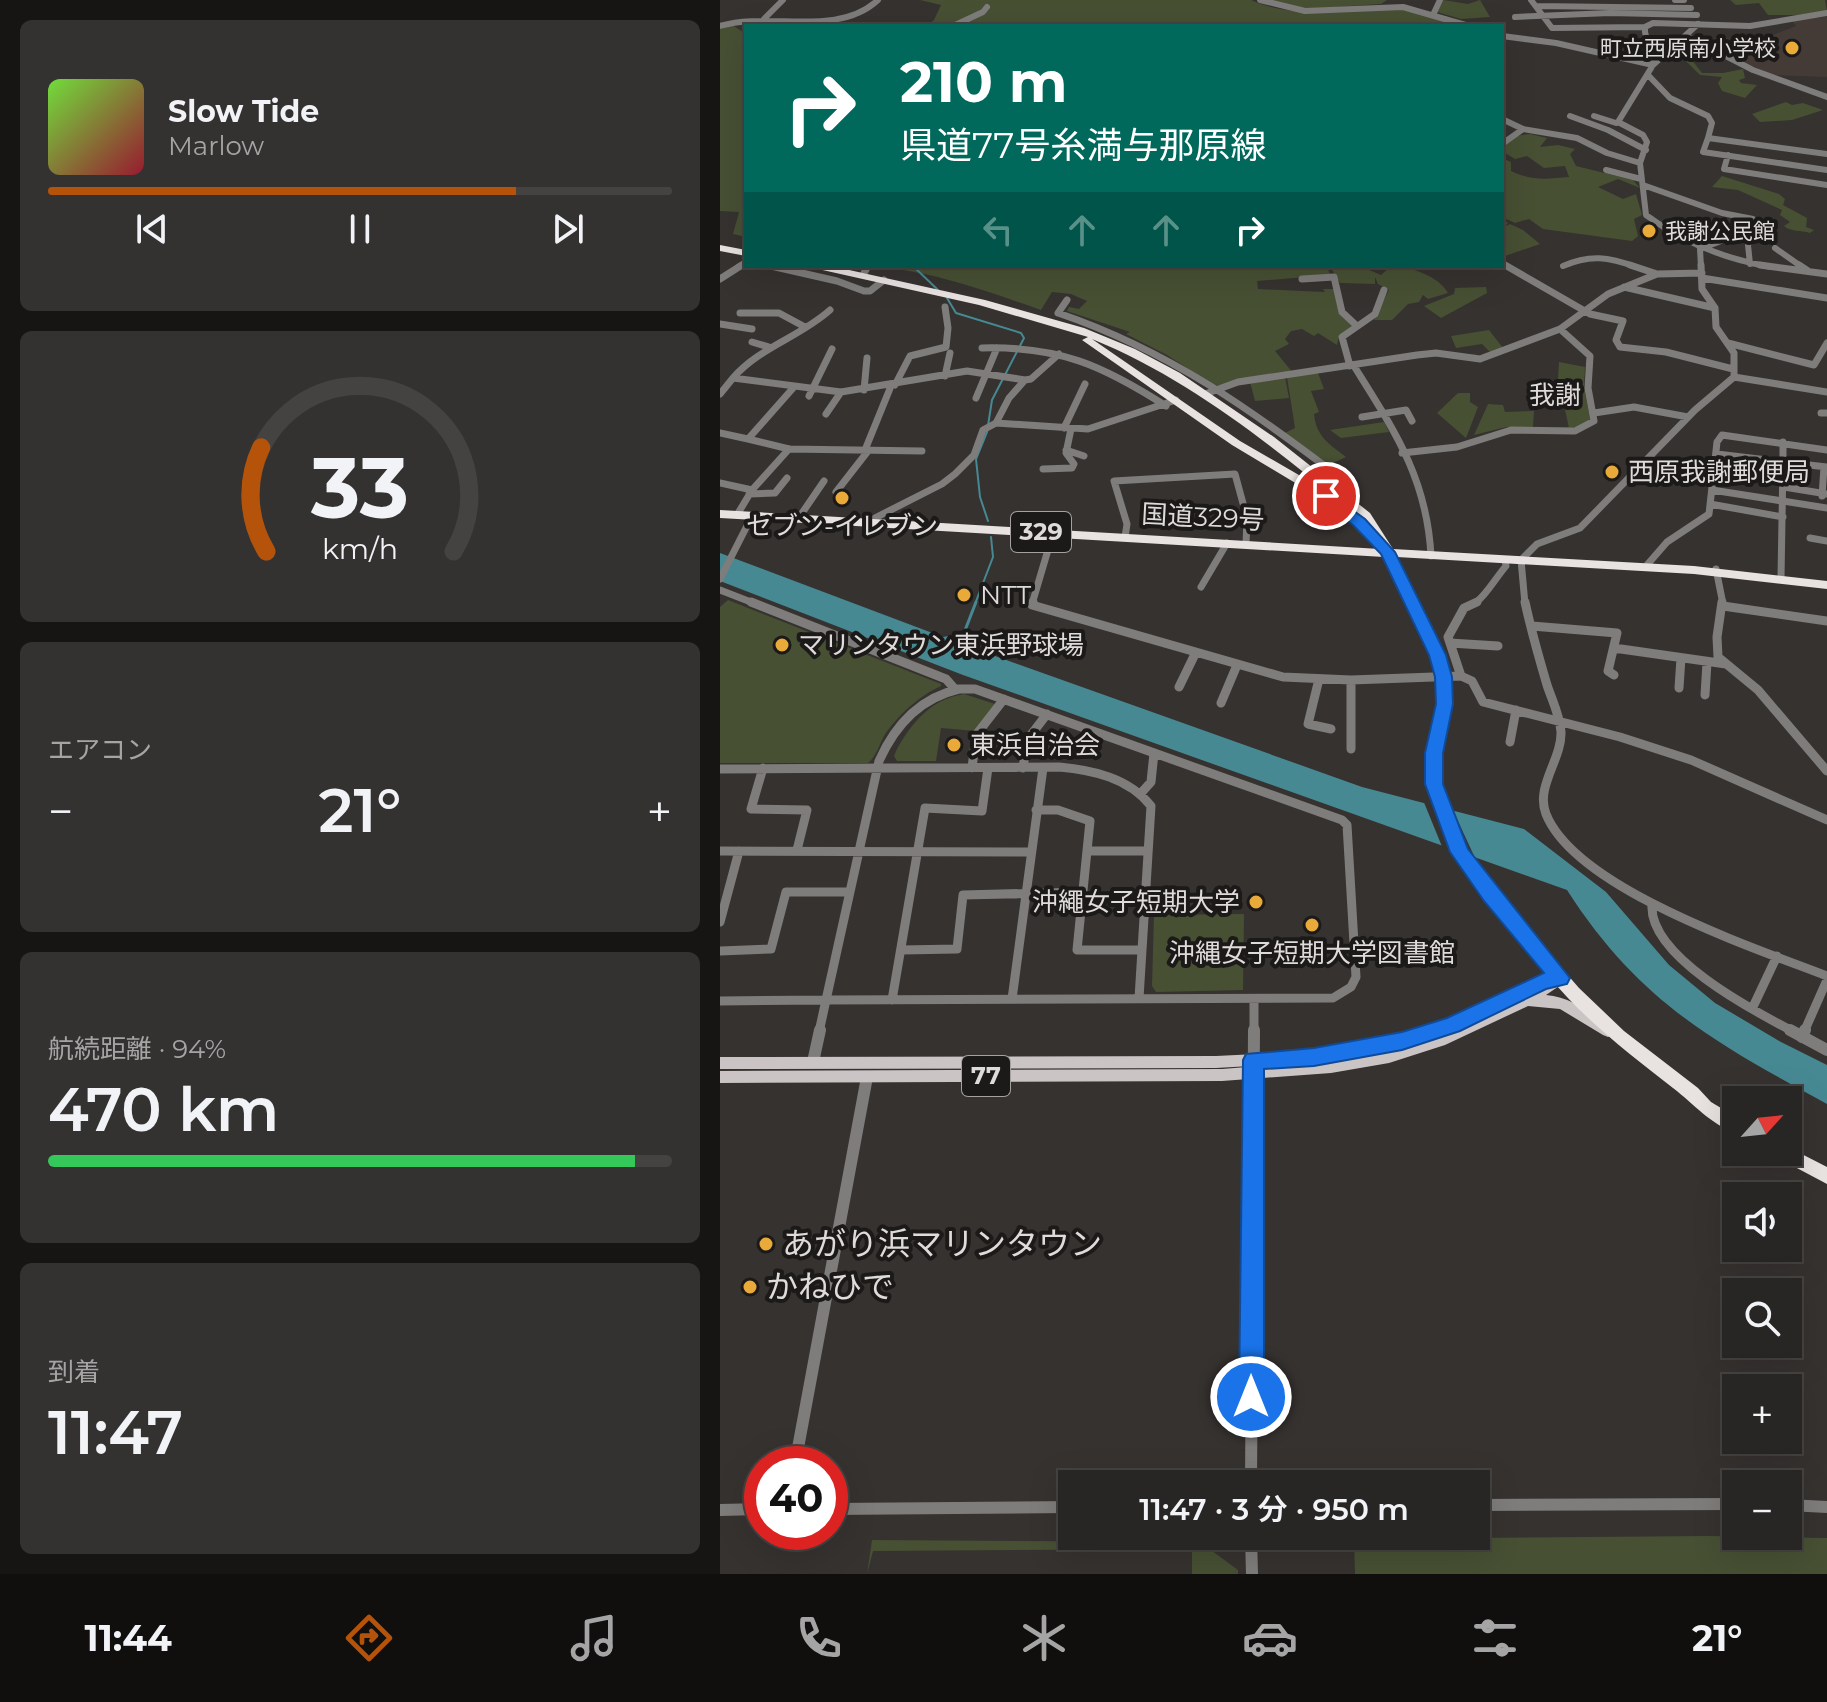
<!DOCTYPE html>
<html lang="ja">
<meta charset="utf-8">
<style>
:root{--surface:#282624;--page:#343231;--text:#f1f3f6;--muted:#a5a5a6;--line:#444341;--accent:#b45309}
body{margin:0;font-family:Montserrat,"Noto Sans JP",sans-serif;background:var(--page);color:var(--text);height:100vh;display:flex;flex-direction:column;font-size:30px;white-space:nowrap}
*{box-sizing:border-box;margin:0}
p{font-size:26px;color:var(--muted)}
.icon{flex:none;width:44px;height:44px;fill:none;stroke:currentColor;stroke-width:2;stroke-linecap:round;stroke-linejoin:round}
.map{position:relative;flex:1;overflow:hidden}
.side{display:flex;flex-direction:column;gap:20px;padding:20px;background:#161514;width:720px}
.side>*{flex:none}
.guide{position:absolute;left:24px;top:24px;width:760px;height:244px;border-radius:0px;box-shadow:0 8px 32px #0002,0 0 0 2px var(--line);background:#00695c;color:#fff;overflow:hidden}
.needle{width:52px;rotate:63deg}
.controls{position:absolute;left:1002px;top:1086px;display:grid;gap:16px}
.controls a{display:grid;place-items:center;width:80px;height:80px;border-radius:0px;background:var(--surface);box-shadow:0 8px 32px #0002,0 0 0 2px var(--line);font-size:40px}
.speed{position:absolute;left:24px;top:1446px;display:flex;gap:16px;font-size:40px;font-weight:700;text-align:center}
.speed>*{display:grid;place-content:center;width:104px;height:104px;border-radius:50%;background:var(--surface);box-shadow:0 8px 32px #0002,0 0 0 2px var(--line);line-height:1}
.speed .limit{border:12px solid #d22;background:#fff;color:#111}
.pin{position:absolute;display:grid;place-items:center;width:68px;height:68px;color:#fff;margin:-34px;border:4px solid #fff;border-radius:50%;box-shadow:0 2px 8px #0007}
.me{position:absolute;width:88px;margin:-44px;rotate:0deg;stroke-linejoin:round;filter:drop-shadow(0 0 6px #0008)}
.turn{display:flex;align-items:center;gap:28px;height:168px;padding:0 24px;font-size:36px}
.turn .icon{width:104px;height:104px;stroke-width:2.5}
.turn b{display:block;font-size:56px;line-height:68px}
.lanes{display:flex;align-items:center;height:76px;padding:0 24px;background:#0003;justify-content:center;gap:40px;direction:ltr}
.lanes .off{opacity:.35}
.big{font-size:60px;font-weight:600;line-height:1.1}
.side .widget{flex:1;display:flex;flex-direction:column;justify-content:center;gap:12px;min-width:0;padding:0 28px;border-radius:12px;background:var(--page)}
.side .dial{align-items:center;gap:0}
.dial svg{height:208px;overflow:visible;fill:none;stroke:var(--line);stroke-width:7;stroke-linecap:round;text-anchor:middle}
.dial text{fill:var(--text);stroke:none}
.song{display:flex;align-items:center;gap:24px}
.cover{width:96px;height:96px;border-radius:12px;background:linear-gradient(135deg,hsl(100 70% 55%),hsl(350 70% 35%))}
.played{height:8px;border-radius:4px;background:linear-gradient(90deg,var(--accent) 75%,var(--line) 75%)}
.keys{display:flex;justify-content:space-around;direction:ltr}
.heat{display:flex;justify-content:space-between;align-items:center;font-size:44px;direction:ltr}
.charge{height:12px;border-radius:6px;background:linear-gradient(90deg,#34c759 94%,var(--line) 0)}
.trip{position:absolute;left:338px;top:1470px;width:432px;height:80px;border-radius:0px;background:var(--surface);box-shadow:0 8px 32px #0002,0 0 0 2px var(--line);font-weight:600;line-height:80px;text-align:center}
.tab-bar{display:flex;height:128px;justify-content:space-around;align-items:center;background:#100f0e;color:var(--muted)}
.tab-bar .icon{width:56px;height:56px}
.tab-bar .current{color:var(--accent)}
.tab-bar b{font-size:36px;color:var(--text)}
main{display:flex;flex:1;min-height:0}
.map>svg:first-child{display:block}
.built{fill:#453b36}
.green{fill:#475033}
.water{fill:#478993}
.pier{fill:#363230}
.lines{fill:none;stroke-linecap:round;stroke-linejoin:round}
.stream-far1{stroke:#478993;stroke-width:2}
.stream{stroke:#478993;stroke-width:3}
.minor-far3{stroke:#7f7c7c;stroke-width:6}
.minor-far2{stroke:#7f7c7c;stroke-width:7}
.minor-far1{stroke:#7f7c7c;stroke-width:9}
.minor{stroke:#7f7c7c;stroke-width:12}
.major{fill:#cac5c4;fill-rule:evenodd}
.highway{fill:#e8e2e1;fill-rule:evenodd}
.route{fill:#1a73e8;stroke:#114b97;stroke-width:2}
.poi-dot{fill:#eaaa39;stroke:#1c1a19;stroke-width:3}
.labels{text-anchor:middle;stroke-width:8;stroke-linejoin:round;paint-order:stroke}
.far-poi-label{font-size:22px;fill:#dedbda;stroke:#1c1a19;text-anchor:end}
.shield{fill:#1c1a19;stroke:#a4a1a0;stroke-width:2}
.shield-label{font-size:24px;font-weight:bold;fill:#dedbda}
.far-quarter-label{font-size:26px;fill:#dedbda;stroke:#1c1a19}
.poi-label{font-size:26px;fill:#dedbda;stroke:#1c1a19;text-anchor:start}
.street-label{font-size:26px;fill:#dedbda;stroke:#1c1a19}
.near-poi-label{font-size:32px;fill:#dedbda;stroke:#1c1a19;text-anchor:start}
</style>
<main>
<section class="side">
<div class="widget">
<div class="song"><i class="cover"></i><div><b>Slow Tide</b><p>Marlow</p></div></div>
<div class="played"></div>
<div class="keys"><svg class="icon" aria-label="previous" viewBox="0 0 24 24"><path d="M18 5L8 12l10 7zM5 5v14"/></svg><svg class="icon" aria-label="pause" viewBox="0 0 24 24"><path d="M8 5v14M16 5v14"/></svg><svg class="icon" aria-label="next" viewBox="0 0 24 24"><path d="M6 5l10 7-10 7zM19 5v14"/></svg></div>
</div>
<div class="widget dial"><svg viewBox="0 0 100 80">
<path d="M14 69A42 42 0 1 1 86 69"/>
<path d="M14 69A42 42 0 0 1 12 29" stroke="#b45309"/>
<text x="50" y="56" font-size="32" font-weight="700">33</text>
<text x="50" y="72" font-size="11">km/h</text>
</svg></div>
<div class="widget"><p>エアコン</p>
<div class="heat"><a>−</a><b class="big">21°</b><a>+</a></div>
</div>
<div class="widget"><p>航続距離 · 94%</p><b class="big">470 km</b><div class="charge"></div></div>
<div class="widget"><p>到着</p><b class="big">11:47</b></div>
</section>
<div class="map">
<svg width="1107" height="1574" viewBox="0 0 1107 1574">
<rect width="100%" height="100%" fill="#363230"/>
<path class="built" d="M1107,17V77L1050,75L982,39L1048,37L1076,26L1072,20Z"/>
<path class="green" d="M200,0H531C585,24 634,2 687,10C705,12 724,21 741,26H690L696,22L687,26H207L214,20L221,5Z
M548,0H667L661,4L583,9Z
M723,0L748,4L760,0L770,17L741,19L717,12Z
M1010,0H1105L1107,11L1078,15H1048L1039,3L1016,5Z
M11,24L26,34V237L13,234L19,212L0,211V28Z
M957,52L968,55L982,73H1003L1023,69L1025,78L1019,80L1021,83L1037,85L1025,98L1002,91L998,83L1002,77L980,75Z
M1066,102L1072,105L1083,103L1103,110L1072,120L1040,122L1032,114Z
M810,134L827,138L820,147L838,145L855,149L850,154L856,166L913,180L920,188L898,179L878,187L903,199L916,194L922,215L914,219L918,236L912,241L823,229L809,219L795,223L782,217V158L791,162V171C811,181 827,179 849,177L845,166L824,168L807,156L795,159L785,153L786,143L796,136Z
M1002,176L1059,194L1065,199L1063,205L1087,218L1086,227L1094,230L1090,233C1081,230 1071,232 1064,226L1070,222L1060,215L1062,210L1018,190L992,187Z
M782,219L788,223L784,227L790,224L803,230L820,244L782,257Z
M152,266H607L610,275L537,281L538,289L605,292L603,289H615L618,303L634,325L619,336L617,345L598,333L594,336L582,329L571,331L565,339L569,344L555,351L573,373L495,386L447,355L406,334L410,332L347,311L349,307L359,309L367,301L351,294L332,292L321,310C278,295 234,279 189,271C176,268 165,271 152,266Z
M610,266H640L661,275L671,266C689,266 719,276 728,293L708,299L703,295L699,302L688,304L672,320H654L669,290L658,284L655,277V284L620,283Z
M766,287L767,293L721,318L704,306L734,294L735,288Z
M769,330L783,348L770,352L762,344L736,348L731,336Z
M839,362L865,367L864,387L870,419L863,426L849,428L838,378Z
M598,373L604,389L591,391L599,412L594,414C596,436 609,444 626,457L609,465L565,433L575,428L567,377Z
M565,377L569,398L535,401L530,382Z
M738,393H750V402L758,407L746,438L717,413Z
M768,404L783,405L785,412L814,411L813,427H786L754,435Z
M664,422L669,432L621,438L610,430Z
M8,600L221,684V686C199,696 177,716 164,736C159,745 156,757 148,763H0V607Z
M244,694L275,704L256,731L221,728L216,761H177L174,756L176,751C191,723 211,699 244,694Z
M524,914L523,990L436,992L432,986L434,915Z
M989,1536L1107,1538V1574H635L634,1539Z
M152,1540L480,1542L518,1570V1574H472V1549L153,1551L147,1574Z"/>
<path class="water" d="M0,553L223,637L244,633L250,647L642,787L804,829L886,892L949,965L995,1003L1061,1042L1107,1065V1104C994,1042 919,1002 847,890L243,675L0,581Z"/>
<path class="pier" d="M703,800L731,806L755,858L723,849Z"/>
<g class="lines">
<path class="stream-far1" d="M193,266L218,290
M227,298L236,313L301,333L304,338L272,400L267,432L256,459L260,497L268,521
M255,604L273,557L271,537"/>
<path class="stream" d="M244,633L256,602"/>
<path class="minor-far3" d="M540,0L585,11L683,7L749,26
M811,0L832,28L925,27
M955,0H964
M816,6L971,8
M713,15L720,0
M795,17L890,13L977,15
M44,19L63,0
M978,24L933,65L898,122L923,135L927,142L920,163L926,215C964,243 1004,259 1051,267
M0,26C50,11 117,38 158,0
M233,26L263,12L267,7
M782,36L836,43L933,65
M967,36L1033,70L1107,97
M933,65L925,32V27L933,23L1030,26L1107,13
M928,75L950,98L988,116L992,123L988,138L1107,154
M850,116L888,130L926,150
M874,116L896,123
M782,119L803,129L857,138L887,153L920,163
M988,138L983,152L1107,170
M782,144L803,129
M1008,155L1004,169L1107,185
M886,170L921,179
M923,185L1002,213L1033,219L1036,229L1028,245L1030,264
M1055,248L1082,267
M980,249L981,267
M980,249L1022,233L1032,234
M782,263L789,267
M51,266L55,267
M843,266C870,254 889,257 916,267
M18,267L26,262"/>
<path class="minor-far2" d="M785,265L870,314L903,321L896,340L900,347L946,352L1013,369
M910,265L937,274
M981,265L982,289L995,308L996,327L1014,353V374
M1040,265L1107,274
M1079,265L1088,271
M51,266L117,281L144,291H150L164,280
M143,275L148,266
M982,278L1107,298
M0,279L22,265
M582,279L614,277L622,312L637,326
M904,287L995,308
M347,300L338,313C450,351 533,411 626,482
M20,313H59L85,327
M0,324L32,329
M32,342L49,347
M1008,343L1094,365L1107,343
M262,348C339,346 382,365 446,406
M630,366L622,337L655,314L664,290
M634,366C674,430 707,478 711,556
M225,376L230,353
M1014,377L1107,392
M13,378C40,347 80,337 110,310
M305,380L311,379L339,354
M175,385L190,356L226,347L228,328L225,307
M74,387L28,439L69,449L202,451
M144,390L147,358
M0,394L13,378L121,392L247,371L305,380L289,398L276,423
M485,394L518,382L697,355L716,353L760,359L840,329L888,294L937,274L982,273
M89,396L112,349
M256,398L277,348
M874,413L914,407L968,417
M1101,413H1107
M106,414L121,392
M642,417L686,410L692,421
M344,428L365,384
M0,433L28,439
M145,450L171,386
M346,450L364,456
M682,453L737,447L791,430L855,431L874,421L868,388L870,356L840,329
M997,454L1063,462V442
M323,469L352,468L354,464L346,453L351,429
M0,483L32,490
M1064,487L1107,494
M992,490L1107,508
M116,492L148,451
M29,494L55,493L67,478
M1102,496L1104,467
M990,504L1063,517
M17,515L32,490L69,449
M78,519L104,481
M147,522L222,484L235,474L254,455L263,430L276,423L368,429L456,400
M405,537L407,524L394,481L515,474L527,518L526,544
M1090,538L1107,541
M927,565L947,542L989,514L997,442L1002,435L1107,450
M996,569L1003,604
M1061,577L1063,462L1107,467
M0,579L32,516
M481,587L507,543
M0,590L36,604
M312,604L333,533
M753,604C763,600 777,576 786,566L785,560
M805,604L801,560L817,544L860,528L975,410L1014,377"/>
<path class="minor-far1" d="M31,602L226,679L234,688
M313,602L312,605L563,677L631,680L741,676L752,681L763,702L900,737L971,760L1107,820
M805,602C811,630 819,658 827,685C832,700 840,716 841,732C842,759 815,787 826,814C856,889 1035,948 1107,976
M1002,602L997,637L998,657L1038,690L1107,771
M1003,606L1107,621
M812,626L897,633L888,671L894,675
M730,643L778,646
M894,648L1006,664
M741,676L728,637L744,608L757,602
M599,679L588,724L611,729
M631,680V749
M459,687L476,652
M959,688L961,658
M239,689H255L622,820L627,825L636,977L631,987L613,998L106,1000L159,761C175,725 200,698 239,689Z
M985,695L987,662
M501,703L517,665
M790,742L796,710
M43,768L31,809L87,810L77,850
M252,768L256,735L284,699
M303,768L307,740L327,714
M0,769L339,767C373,770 409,778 431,806L419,998
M422,792L431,782L434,753
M316,810H338L370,821L357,950H422
M0,851L310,852
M367,851H428
M932,904C928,956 1034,1011 1074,1032
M0,922L19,851
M181,950L237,949L243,895L363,892
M0,951L51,949L66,892H130
M292,999L323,768
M172,1000L205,808L262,811L268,768
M0,1001L106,1000
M1032,1009L1057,956
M99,1032L106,1000
M534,1032V999
M1084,1032L1107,980"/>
<path class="minor" d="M1070,1030L1107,1050
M1082,1037L1085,1030
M93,1062L100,1030
M75,1464L147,1077
M531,1484L534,1030
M756,1505L1016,1504
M1068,1505L1107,1507
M110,1509L352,1507
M0,1510L42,1509
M531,1536L532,1574"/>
<path class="major" d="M840,973L845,974L847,978L845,982L826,995C852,997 871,1014 893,1027L895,1031L893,1035L888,1037L883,1035L840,1009L808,1006L725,1045L669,1063L611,1073L502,1081L0,1083V1071L502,1069L564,1064L496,1068L0,1069V1057L496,1056L594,1051L643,1044L700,1030L729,1021L817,978ZM691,1044L669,1051L647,1055Z"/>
<path class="highway" d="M0,245L26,250V256L0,251Z
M93,266H111L265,300L364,328L415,349L460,373L554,437L650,513L673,549L974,566L1107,581V589L974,574L677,557L702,607L729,669L732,704L721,753V784L746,850L776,892L859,988L904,1031L978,1088L991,1102L1016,1117V1133C990,1124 974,1104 953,1088C916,1059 879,1031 847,997C829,978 813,957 796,937C756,889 724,848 708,787C700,758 717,731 718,703C721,655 685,599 664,557L0,518V510L660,549L653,533L639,517V522H631L602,499L512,445L362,340L368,337L259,305L98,269ZM372,339C468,378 548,443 628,508L610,493L520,441Z
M1068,1147L1107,1167V1184L1056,1157L1054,1152H1068Z"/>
</g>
<path class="route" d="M606,491L645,519L675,552L726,655L732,677L733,704L723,753V784L748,849L850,978L847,984L826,989L740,1031L682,1050L594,1066L544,1069V1397L540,1406L531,1410L523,1406L519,1397L523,1060L526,1054L594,1048L682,1032L727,1018L824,973L764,901L730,852L705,784V753L716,704L715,677L709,655L661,554L634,526L601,499L598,496Z"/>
<g class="poi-dot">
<circle cx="1072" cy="48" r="8"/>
<circle cx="929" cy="231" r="8"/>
<circle cx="892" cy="472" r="8"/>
<circle cx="122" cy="498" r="8"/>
<circle cx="244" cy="595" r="8"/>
<circle cx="62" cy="645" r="8"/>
<circle cx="234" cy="745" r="8"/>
<circle cx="536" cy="902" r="8"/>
<circle cx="592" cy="925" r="8"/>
<circle cx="46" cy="1244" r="8"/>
<circle cx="30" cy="1287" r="8"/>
</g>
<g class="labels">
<g class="far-poi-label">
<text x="1056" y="56">町立西原南小学校</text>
<text x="945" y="239" text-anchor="start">我謝公民館</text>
</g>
<g class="shield">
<rect x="291" y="512" width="60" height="40" rx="6"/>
<rect x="242" y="1056" width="48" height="40" rx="6"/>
</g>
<g class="shield-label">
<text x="321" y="540">329</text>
<text x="266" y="1084">77</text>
</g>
<g class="far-quarter-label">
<text x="835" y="404">我謝</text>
</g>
<g class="poi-label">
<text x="908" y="481">西原我謝郵便局</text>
<text x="122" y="535" text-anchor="middle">セブン-イレブン</text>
<text x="260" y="604">NTT</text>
<text x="78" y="654">マリンタウン東浜野球場</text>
<text x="250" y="754">東浜自治会</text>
<text x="520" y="911" text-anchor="end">沖繩女子短期大学</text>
<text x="592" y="962" text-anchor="middle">沖縄女子短期大学図書館</text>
</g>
<g class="street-label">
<text transform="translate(483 517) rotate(3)" y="9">国道329号</text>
</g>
<g class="near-poi-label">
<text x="62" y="1255">あがり浜マリンタウン</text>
<text x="46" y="1298">かねひで</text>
</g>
</g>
</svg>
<div class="controls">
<a><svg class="needle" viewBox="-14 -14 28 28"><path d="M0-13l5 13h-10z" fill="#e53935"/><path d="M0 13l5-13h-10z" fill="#a5a5a6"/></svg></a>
<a><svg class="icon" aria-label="sound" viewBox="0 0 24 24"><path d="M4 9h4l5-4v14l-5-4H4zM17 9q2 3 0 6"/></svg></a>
<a><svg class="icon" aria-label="search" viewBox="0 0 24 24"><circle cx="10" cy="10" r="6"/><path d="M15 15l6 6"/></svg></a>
<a>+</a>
<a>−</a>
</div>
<div class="speed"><div class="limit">40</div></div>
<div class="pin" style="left:606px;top:496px;background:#d93025"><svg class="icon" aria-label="arrive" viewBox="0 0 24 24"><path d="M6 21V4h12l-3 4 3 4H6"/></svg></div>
<svg class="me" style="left:531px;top:1397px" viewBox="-20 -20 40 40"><circle r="17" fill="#1a73e8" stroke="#fff" stroke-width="3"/><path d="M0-11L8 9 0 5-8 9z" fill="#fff"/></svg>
<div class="trip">11:47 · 3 分 · 950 m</div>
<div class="guide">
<div class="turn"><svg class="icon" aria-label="right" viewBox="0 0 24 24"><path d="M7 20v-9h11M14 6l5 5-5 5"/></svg><div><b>210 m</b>県道77号糸満与那原線</div></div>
<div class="lanes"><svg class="icon off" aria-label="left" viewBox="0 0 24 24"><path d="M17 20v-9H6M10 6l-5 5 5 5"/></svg><svg class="icon off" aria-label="ahead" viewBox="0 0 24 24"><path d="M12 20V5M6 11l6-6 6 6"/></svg><svg class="icon off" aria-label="ahead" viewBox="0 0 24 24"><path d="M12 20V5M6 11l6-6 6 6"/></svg><svg class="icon" aria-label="right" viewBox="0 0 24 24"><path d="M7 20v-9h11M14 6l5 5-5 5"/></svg></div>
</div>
</div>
</main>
<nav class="tab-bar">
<b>11:44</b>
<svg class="icon current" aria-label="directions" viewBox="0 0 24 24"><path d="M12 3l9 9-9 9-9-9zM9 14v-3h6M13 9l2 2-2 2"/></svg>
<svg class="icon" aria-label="music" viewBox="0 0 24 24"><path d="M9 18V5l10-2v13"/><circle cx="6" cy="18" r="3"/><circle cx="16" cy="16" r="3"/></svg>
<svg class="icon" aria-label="phone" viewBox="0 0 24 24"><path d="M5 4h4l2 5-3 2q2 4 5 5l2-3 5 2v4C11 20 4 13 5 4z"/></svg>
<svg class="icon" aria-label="climate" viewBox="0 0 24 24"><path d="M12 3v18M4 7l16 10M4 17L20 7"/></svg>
<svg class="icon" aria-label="car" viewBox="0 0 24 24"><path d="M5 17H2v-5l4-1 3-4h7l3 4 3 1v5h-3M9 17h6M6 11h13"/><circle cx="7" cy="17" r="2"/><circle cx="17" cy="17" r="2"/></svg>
<svg class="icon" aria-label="filters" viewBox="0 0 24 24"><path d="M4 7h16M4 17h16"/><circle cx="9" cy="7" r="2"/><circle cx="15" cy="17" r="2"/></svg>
<b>21°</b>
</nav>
